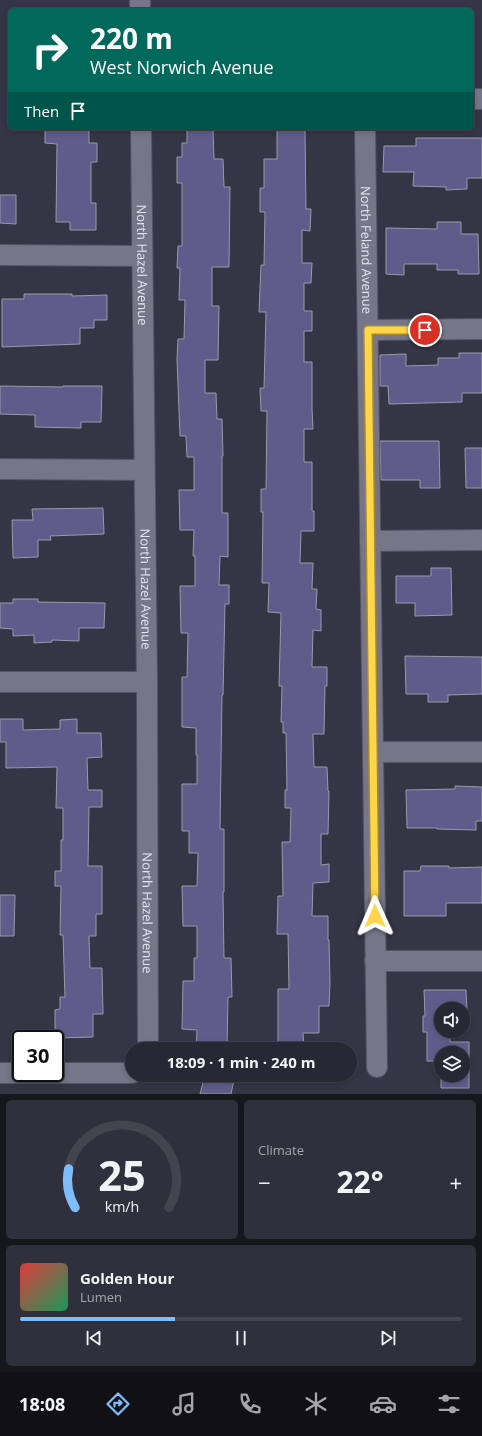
<!DOCTYPE html>
<meta charset="utf-8">
<style>
:root{--surface:#282834;--page:#30303c;--text:#f1f3f6;--muted:#a5a6ac;--line:#44444f;--accent:#7ebdf9}
body{margin:0;font-family:"Open Sans",sans-serif;background:var(--page);color:var(--text);height:100vh;display:flex;flex-direction:column;font-size:15px;white-space:nowrap}
*{box-sizing:border-box;margin:0}
p{font-size:13px;color:var(--muted)}
.icon{flex:none;width:22px;height:22px;fill:none;stroke:currentColor;stroke-width:2;stroke-linecap:round;stroke-linejoin:round}
.map{position:relative;height:1094px;overflow:hidden}
.panel{display:flex;flex-direction:column;gap:6px;padding:6px;background:#16161d;flex:1}
.panel>*{flex:none}
.banner{position:absolute;left:8px;top:8px;width:466px;height:122px;border-radius:6px;box-shadow:0 2px 6px #0003,0 0 0 1px var(--line);background:#00695c;color:#fff;overflow:hidden}
.tools{position:absolute;left:434px;top:1002px;display:grid;gap:8px}
.tools a{display:grid;place-items:center;width:36px;height:36px;border-radius:50%;background:var(--surface);box-shadow:0 2px 6px #0003,0 0 0 1px var(--line);font-size:20px}
.speed{position:absolute;left:12px;top:1030px;display:flex;gap:8px;font-size:20px;font-weight:700;text-align:center}
.speed>*{display:grid;place-content:center;width:52px;height:52px;border-radius:50%;background:var(--surface);box-shadow:0 2px 6px #0003,0 0 0 1px var(--line);line-height:1}
.speed .limit{border:2px solid #111;border-radius:6px;background:#fff;color:#111}
.pin{position:absolute;display:grid;place-items:center;width:34px;height:34px;color:#fff;margin:-17px;border:2px solid #fff;border-radius:50%;box-shadow:0 1px 4px #0007}
.me{position:absolute;width:44px;margin:-22px;rotate:359deg;stroke-linejoin:round;filter:drop-shadow(0 0 3px #0008)}
.turn{display:flex;align-items:center;gap:14px;height:84px;padding:0 16px;font-size:18px}
.turn .icon{width:52px;height:52px;stroke-width:2.5}
.turn b{display:block;font-size:28px;line-height:34px}
.then{display:flex;align-items:center;height:38px;padding:0 16px;background:#0003;gap:8px;font-size:15px}
.big{font-size:30px;font-weight:700;line-height:1.1}
.panel .card{flex:1;display:flex;flex-direction:column;justify-content:center;gap:6px;min-width:0;padding:0 14px;border-radius:6px;background:var(--page)}
.panel .dial{align-items:center;gap:0}
.dial svg{height:104px;overflow:visible;fill:none;stroke:var(--line);stroke-width:7;stroke-linecap:round;text-anchor:middle}
.dial text{fill:var(--text);stroke:none}
.song{display:flex;align-items:center;gap:12px}
.cover{width:48px;height:48px;border-radius:6px;background:linear-gradient(135deg,hsl(0 70% 55%),hsl(150 70% 35%))}
.played{height:4px;border-radius:2px;background:linear-gradient(90deg,var(--accent) 35%,var(--line) 35%)}
.keys{display:flex;justify-content:space-around;direction:ltr}
.heat{display:flex;justify-content:space-between;align-items:center;font-size:22px;direction:ltr}
.panel .tiles{flex:1;display:grid;gap:6px;grid-template-columns:1fr 1fr}
.card:last-child{grid-column:span 2}
.trip{position:absolute;left:125px;top:1042px;width:232px;height:40px;border-radius:20px;background:var(--surface);box-shadow:0 2px 6px #0003,0 0 0 1px var(--line);font-weight:700;line-height:40px;text-align:center}
.tab-bar{display:flex;height:64px;justify-content:space-around;align-items:center;background:#101015;color:var(--muted)}
.tab-bar .icon{width:28px;height:28px}
.tab-bar .on{color:var(--accent)}
.tab-bar b{font-size:18px;color:var(--text)}
.map>svg:first-child{display:block}
.building{fill:#5f5c8b;stroke:#9999ab}
.lines{fill:none;stroke-linecap:round;stroke-linejoin:round}
.minor-casing{stroke:#555461;stroke-width:22}
.minor{stroke:#777688;stroke-width:20}
.route-casing{stroke:#a68a30;stroke-width:10}
.route{stroke:#ffd54a;stroke-width:7}
.labels{text-anchor:middle;stroke-width:4;stroke-linejoin:round;paint-order:stroke}
.street-label{font-size:13px;fill:#e3e3ed;stroke:#1e1e25}
</style>
<div class="map">
<svg width="482" height="1094" viewBox="0 0 482 1094">
<rect width="100%" height="100%" fill="#363545"/>
<path class="building" d="M45,128H89V143H97V162H91V203H96V230H70V222H56L57,144L45,143Z
M187,128H213L214,159H223L224,187H230L229,267H212V306H219L218,360H205V393H216L217,419H222L223,456H222V513H228V557L220,556L219,585H229V604H225L223,695H222L220,829H224V892H223L224,958H231L232,997H228L227,1049H196L197,1030L182,1029L183,981H194V958H197V926H183L182,886H197L198,853H189V831H182V784H197V755H196V728L182,727V677H187L188,633H181L180,586H195V556H193L194,530H180L179,490H194V457H187L186,436H180L177,359L178,339H184L185,300H179L180,268H177L178,246H182V183H177V157H182V143H187Z
M277,129H305L306,209H311L310,231L302,230V263H312L311,283H304V311H312V331H304V362H312V408L313,429H304V462H312V511H314V531H301L300,563H313L312,589H317L316,609L321,610V631L313,630L312,667H327V686H325L324,734H313L314,767H327L328,791H329L328,834H321V865L329,864V882L313,883L312,916H328V940H329L330,983L329,1006H319V1033H303L304,1049H268L267,1043H278V989H289L288,934H277L278,896H283L282,842H290L291,808H285V790H287L286,733H283V722H281L282,686H279L281,613L268,612L269,583H262L263,512H261V489H266L267,411H261L260,388H264L266,312H259L261,265H264L265,212H260V188H264V159H277Z
M416,138H482V178H467V189L446,190V187L413,186L414,172H383L384,146H416Z
M0,195H16V224L0,223Z
M437,222H461V234H478L479,274H458V270H437V264H404V275L386,274V228L437,229Z
M24,294H72V296L107,295V320H94V328H80V344L2,347V299H24Z
M459,353H482V393H462V402L389,404L388,386H380V355L406,354V366L438,365V358H459Z
M0,386L63,387V386H102L101,422H81V428L35,427V415L0,414Z
M380,441H439L440,488H420V480H381Z
M465,448H482V488H466Z
M103,508L104,534L50,536L51,540H38V557L13,558L12,520H33L32,509Z
M431,568H451L452,615L415,616V603H396V576H431Z
M13,599H38V602L105,603L104,628H79V641L52,640V642L34,643V635L13,636V629L0,628V603H13Z
M405,656L482,657V694L448,695V702H428V694H406Z
M0,719H23V730L60,729V720L77,719V733H101L102,757L87,758L88,790H102V807H89L88,866H102V914H96V936H89L90,968H102L103,1014H93V1037L55,1038V1010L60,1009V997H65L63,935H60L61,886H55V871H61V840H63V808H56L57,767L6,768V742H0Z
M455,786L482,787V821H476V830L437,829V828H407L406,790L455,789Z
M421,866H449V868L482,867V903H446V916H404V871H420Z
M0,895H15L14,936H0Z
M424,990H466L467,1011H463V1009H441V1031H450V1042H469V1088H441V1075H463V1053H441V1061H427V1032H423V1016H425Z
M205,1075H235L231,1094H200Z
M269,1075H305V1080L269,1082Z"/>
<g class="lines">
<defs>
<g id="minor">
<path d="M140,0V10"/>
<path d="M472,99H482"/>
<path id="s1" d="M141,128L147,682L148,1049"/>
<path id="s2" d="M365,128L377,1067"/>
<path d="M0,255L142,256"/>
<path d="M368,330L482,329"/>
<path d="M0,469L143,470"/>
<path d="M370,541L482,540"/>
<path d="M0,682H147"/>
<path d="M373,752H482"/>
<path d="M375,961H482"/>
<path d="M0,1073H132"/>
</g>
</defs>
<use href="#minor" class="minor-casing"/>
<use href="#minor" class="minor"/>
</g>
<g class="lines">
<defs>
<path id="route" d="M375,916L368,330H425"/>
</defs>
<use href="#route" class="route-casing"/>
<use href="#route" class="route"/>
</g>
<g class="labels">
<g class="street-label">
<text dy="5" stroke="none"><textPath href="#s2" startOffset="122">North Feland Avenue</textPath></text>
<text dy="5" stroke="none"><textPath href="#s1" startOffset="137">North Hazel Avenue</textPath></text>
<text dy="5" stroke="none"><textPath href="#s1" startOffset="461">North Hazel Avenue</textPath></text>
<text dy="5" stroke="none"><textPath href="#s1" startOffset="785">North Hazel Avenue</textPath></text>
</g>
</g>
</svg>
<div class="tools">
<a><svg class="icon" aria-label="sound" viewBox="0 0 24 24"><path d="M4 9h4l5-4v14l-5-4H4zM17 9q2 3 0 6"/></svg></a>
<a><svg class="icon" aria-label="layers" viewBox="0 0 24 24"><path d="M12 4l9 5-9 5-9-5zM3 14l9 5 9-5"/></svg></a>
</div>
<div class="speed"><div class="limit">30</div></div>
<div class="pin" style="left:425px;top:330px;background:#d93025"><svg class="icon" aria-label="arrive" viewBox="0 0 24 24"><path d="M6 21V4h12l-3 4 3 4H6"/></svg></div>
<svg class="me" style="left:375px;top:916px" viewBox="-20 -20 40 40"><path d="M0-17L14 15 0 8-14 15z" fill="#ffd54a" stroke="#fff" stroke-width="4"/></svg>
<div class="trip">18:09 · 1 min · 240 m</div>
<div class="banner">
<div class="turn"><svg class="icon" aria-label="right" viewBox="0 0 24 24"><path d="M7 20v-9h11M14 6l5 5-5 5"/></svg><div><b>220 m</b>West Norwich Avenue</div></div>
<div class="then">Then<svg class="icon" aria-label="arrive" viewBox="0 0 24 24"><path d="M6 21V4h12l-3 4 3 4H6"/></svg></div>
</div>
</div>
<section class="panel">
<div class="tiles">
<div class="card dial"><svg viewBox="0 0 100 80">
<path d="M14 69A42 42 0 1 1 86 69"/>
<path d="M14 69A42 42 0 0 1 9 39" stroke="#7ebdf9"/>
<text x="50" y="56" font-size="32" font-weight="700">25</text>
<text x="50" y="72" font-size="11">km/h</text>
</svg></div>
<div class="card"><p>Climate</p>
<div class="heat"><a>−</a><b class="big">22°</b><a>+</a></div>
</div>
<div class="card">
<div class="song"><i class="cover"></i><div><b>Golden Hour</b><p>Lumen</p></div></div>
<div class="played"></div>
<div class="keys"><svg class="icon" aria-label="previous" viewBox="0 0 24 24"><path d="M18 5L8 12l10 7zM5 5v14"/></svg><svg class="icon" aria-label="pause" viewBox="0 0 24 24"><path d="M8 5v14M16 5v14"/></svg><svg class="icon" aria-label="next" viewBox="0 0 24 24"><path d="M6 5l10 7-10 7zM19 5v14"/></svg></div>
</div>
</div>
</section>
<nav class="tab-bar">
<b>18:08</b>
<svg class="icon on" aria-label="directions" viewBox="0 0 24 24"><path d="M12 3l9 9-9 9-9-9zM9 14v-3h6M13 9l2 2-2 2"/></svg>
<svg class="icon" aria-label="music" viewBox="0 0 24 24"><path d="M9 18V5l10-2v13"/><circle cx="6" cy="18" r="3"/><circle cx="16" cy="16" r="3"/></svg>
<svg class="icon" aria-label="phone" viewBox="0 0 24 24"><path d="M5 4h4l2 5-3 2q2 4 5 5l2-3 5 2v4C11 20 4 13 5 4z"/></svg>
<svg class="icon" aria-label="climate" viewBox="0 0 24 24"><path d="M12 3v18M4 7l16 10M4 17L20 7"/></svg>
<svg class="icon" aria-label="car" viewBox="0 0 24 24"><path d="M5 17H2v-5l4-1 3-4h7l3 4 3 1v5h-3M9 17h6M6 11h13"/><circle cx="7" cy="17" r="2"/><circle cx="17" cy="17" r="2"/></svg>
<svg class="icon" aria-label="filters" viewBox="0 0 24 24"><path d="M4 7h16M4 17h16"/><circle cx="9" cy="7" r="2"/><circle cx="15" cy="17" r="2"/></svg>
</nav>
